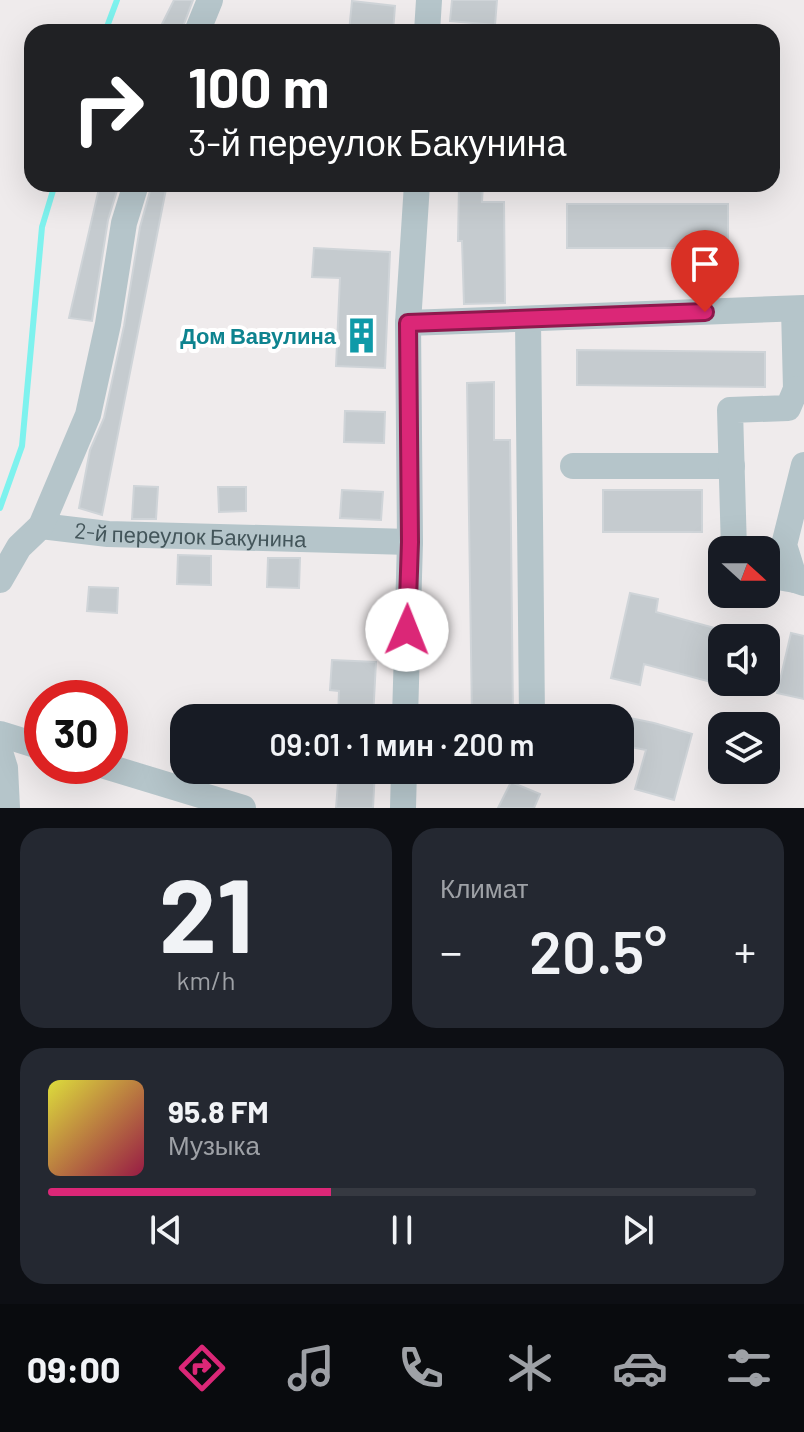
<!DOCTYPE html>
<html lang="ru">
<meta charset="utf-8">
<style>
:root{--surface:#171b24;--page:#242831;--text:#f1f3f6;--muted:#9ea1a6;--line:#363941;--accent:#db2777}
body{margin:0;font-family:Barlow,sans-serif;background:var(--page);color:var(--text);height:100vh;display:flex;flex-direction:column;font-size:30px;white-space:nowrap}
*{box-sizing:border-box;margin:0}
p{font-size:26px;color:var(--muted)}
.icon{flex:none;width:44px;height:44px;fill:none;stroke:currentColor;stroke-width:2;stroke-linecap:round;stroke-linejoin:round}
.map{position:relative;height:808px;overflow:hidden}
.drawer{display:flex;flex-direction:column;gap:20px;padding:20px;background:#0d0f14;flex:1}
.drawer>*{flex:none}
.banner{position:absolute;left:24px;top:24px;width:756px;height:168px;border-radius:24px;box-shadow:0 8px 32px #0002;background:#202124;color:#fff;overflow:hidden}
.needle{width:52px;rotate:111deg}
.buttons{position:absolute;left:708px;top:536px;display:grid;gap:16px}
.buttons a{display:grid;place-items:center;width:72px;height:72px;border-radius:16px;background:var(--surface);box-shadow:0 8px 32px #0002;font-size:40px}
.speed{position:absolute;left:24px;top:680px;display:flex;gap:16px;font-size:40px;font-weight:700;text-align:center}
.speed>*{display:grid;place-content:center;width:104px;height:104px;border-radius:50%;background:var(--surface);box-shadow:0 8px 32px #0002;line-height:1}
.speed .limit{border:12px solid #d22;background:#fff;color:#111}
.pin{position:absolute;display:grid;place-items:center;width:68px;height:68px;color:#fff;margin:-82px -34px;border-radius:50% 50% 50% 0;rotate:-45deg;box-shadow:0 0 8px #0007}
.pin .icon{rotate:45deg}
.me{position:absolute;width:88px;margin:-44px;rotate:1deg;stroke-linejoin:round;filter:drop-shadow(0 0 6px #0008)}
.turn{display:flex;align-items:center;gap:28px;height:168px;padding:0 32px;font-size:36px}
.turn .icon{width:104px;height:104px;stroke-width:2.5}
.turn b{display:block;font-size:56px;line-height:68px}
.big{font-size:60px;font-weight:600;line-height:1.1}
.drawer .tile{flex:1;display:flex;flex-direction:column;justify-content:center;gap:12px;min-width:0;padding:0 28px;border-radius:24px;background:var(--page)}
.drawer .dial{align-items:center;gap:0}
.dial b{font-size:104px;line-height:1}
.song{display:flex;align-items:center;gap:24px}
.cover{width:96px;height:96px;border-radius:12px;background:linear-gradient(135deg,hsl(60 70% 55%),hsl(340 70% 35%))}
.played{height:8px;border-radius:4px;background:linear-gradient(90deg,var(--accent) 40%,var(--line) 40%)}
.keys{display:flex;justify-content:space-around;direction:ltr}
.heat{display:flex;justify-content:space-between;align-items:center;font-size:44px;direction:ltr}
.drawer .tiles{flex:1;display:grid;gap:20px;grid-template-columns:1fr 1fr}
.tile:last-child{grid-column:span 2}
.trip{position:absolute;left:170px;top:704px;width:464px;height:80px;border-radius:24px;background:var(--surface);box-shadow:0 8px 32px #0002;font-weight:600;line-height:80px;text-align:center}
.dock{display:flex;height:128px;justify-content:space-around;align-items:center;background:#090b0e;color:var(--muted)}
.dock .icon{width:56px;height:56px}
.dock .current{color:var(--accent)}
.dock b{font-size:36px;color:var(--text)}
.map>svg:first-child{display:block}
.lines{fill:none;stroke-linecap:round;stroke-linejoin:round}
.stream{stroke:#7ef2ee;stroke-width:6}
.building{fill:#c5cbcf;stroke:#cfd4d8;stroke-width:2}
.minor{stroke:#b5c5ca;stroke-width:26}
.route-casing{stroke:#8e194d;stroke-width:20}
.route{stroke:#db2777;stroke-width:14}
.labels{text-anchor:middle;stroke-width:8;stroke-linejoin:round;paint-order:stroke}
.culture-label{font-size:22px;font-weight:bold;fill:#0d838f;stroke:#fff;text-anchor:end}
.street-label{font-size:22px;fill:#43555a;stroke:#fff}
</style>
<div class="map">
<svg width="804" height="808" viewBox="0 0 804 808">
<rect width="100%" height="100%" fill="#efebec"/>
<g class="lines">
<path class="stream" d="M105,32L117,0
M0,508L22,446L42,227L55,184"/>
</g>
<path class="building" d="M174,0H193L181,32H158Z
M452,0H497L495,25L450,21Z
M352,1L395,6L393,32H349Z
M100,184H119L108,220L92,321L69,318Z
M152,184H167L102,515L79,508L90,450L104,418L124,326L140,227Z
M459,184H483L482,202H504L505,303L464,304L462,241H458Z
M567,204H728V248H567Z
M314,248L390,252L385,368L336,366L340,278L312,277Z
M577,350L765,352V387L577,385Z
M494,382V440H510L513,718H472L467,383Z
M345,411L385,412L384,443L344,442Z
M134,486L158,487L156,519H132Z
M218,487H246V511L219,512Z
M342,490L383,492L381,520L340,518Z
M603,490H702V532H603Z
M178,555L211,556V585L177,584Z
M268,558H300L299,588L267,587Z
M89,587L118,588L117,613L87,611Z
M630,593L658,599L656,612L722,630V685L644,664L640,685L611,678Z
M791,633L804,636V699L777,693Z
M332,660L376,662L373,718H338L339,691L330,690Z
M620,716L654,723L692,734L674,800L635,789L646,750L620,745Z
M339,770H375L373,808H336Z
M511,782L540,794L534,808H498Z"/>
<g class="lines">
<g class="minor">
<path d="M197,32L210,0"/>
<path d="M427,32L429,0"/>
<path d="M794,309L796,389L804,391"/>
<path d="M528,319L532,718"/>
<path d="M408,323L804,308"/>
<path d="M804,465L784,545L795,580L804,583"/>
<path d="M573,466H732"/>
<path id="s1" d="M41,526L108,534L410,542"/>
<path d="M734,550L730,410L788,408L796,389"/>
<path d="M766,575L795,580"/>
<path d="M0,580L19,547L41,526L88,415L108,324L124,223L136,184"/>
<path d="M405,718L410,542L408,323L417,184"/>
<path d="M0,734L42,747"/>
<path d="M0,752L5,768L7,808"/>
<path d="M105,766L243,808"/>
<path d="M403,808L404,770"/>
</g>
</g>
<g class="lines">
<defs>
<path id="route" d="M407,630L410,542L408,323L705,312"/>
</defs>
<use href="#route" class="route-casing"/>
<use href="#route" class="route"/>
</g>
<defs>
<symbol id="building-bare" viewBox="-9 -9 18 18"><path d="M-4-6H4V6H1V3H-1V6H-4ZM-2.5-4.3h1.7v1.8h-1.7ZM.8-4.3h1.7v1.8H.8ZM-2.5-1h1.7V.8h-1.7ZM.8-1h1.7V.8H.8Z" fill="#0f9aa8" stroke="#fff" stroke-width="2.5" paint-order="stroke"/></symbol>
</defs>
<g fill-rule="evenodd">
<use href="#building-bare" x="336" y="310" width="51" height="51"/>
</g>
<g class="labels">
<g class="culture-label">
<text x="336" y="344">Дом Вавулина</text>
</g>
<g class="street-label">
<text dy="8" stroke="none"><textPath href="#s1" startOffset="150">2-й переулок Бакунина</textPath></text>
</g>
</g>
</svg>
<div class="buttons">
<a><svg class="needle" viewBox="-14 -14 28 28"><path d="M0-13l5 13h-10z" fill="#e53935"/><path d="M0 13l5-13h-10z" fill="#9ea1a6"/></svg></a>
<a><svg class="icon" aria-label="sound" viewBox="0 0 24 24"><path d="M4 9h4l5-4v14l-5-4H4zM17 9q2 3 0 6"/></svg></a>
<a><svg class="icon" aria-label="layers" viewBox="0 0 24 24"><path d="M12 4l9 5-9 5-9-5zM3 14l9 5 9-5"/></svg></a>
</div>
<div class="speed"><div class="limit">30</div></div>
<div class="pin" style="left:705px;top:312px;background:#d93025"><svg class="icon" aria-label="arrive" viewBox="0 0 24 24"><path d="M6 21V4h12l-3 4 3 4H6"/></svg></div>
<svg class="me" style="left:407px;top:630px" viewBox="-20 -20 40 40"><circle r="19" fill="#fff"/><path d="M0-13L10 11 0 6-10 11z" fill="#db2777"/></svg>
<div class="trip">09:01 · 1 мин · 200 m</div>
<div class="banner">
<div class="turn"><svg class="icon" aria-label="right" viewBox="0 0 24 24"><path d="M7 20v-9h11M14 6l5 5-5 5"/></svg><div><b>100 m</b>3-й переулок Бакунина</div></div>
</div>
</div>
<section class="drawer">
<div class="tiles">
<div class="tile dial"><b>21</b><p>km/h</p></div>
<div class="tile"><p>Климат</p>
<div class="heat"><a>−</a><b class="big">20.5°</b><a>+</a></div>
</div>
<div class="tile">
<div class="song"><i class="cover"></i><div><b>95.8 FM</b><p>Музыка</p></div></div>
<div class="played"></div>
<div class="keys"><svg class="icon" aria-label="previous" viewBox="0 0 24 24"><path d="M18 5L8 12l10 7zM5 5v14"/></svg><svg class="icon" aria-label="pause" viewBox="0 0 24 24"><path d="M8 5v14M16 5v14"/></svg><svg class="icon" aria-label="next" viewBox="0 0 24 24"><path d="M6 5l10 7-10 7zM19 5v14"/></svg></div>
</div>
</div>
</section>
<nav class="dock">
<b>09:00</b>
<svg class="icon current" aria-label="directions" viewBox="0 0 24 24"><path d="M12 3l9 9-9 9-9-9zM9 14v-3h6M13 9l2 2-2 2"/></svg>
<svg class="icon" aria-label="music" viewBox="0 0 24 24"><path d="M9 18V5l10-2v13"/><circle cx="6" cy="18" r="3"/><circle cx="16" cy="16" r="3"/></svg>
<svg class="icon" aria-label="phone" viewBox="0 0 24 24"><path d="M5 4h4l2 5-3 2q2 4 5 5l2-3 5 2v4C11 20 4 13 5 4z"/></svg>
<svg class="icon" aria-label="climate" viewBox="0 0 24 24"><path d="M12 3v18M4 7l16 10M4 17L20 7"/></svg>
<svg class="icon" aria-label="car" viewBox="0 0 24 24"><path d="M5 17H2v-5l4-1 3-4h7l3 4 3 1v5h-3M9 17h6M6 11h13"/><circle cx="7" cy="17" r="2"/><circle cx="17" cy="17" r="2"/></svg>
<svg class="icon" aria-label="filters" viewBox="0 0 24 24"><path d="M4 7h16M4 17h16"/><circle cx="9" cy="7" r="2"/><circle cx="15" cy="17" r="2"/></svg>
</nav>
